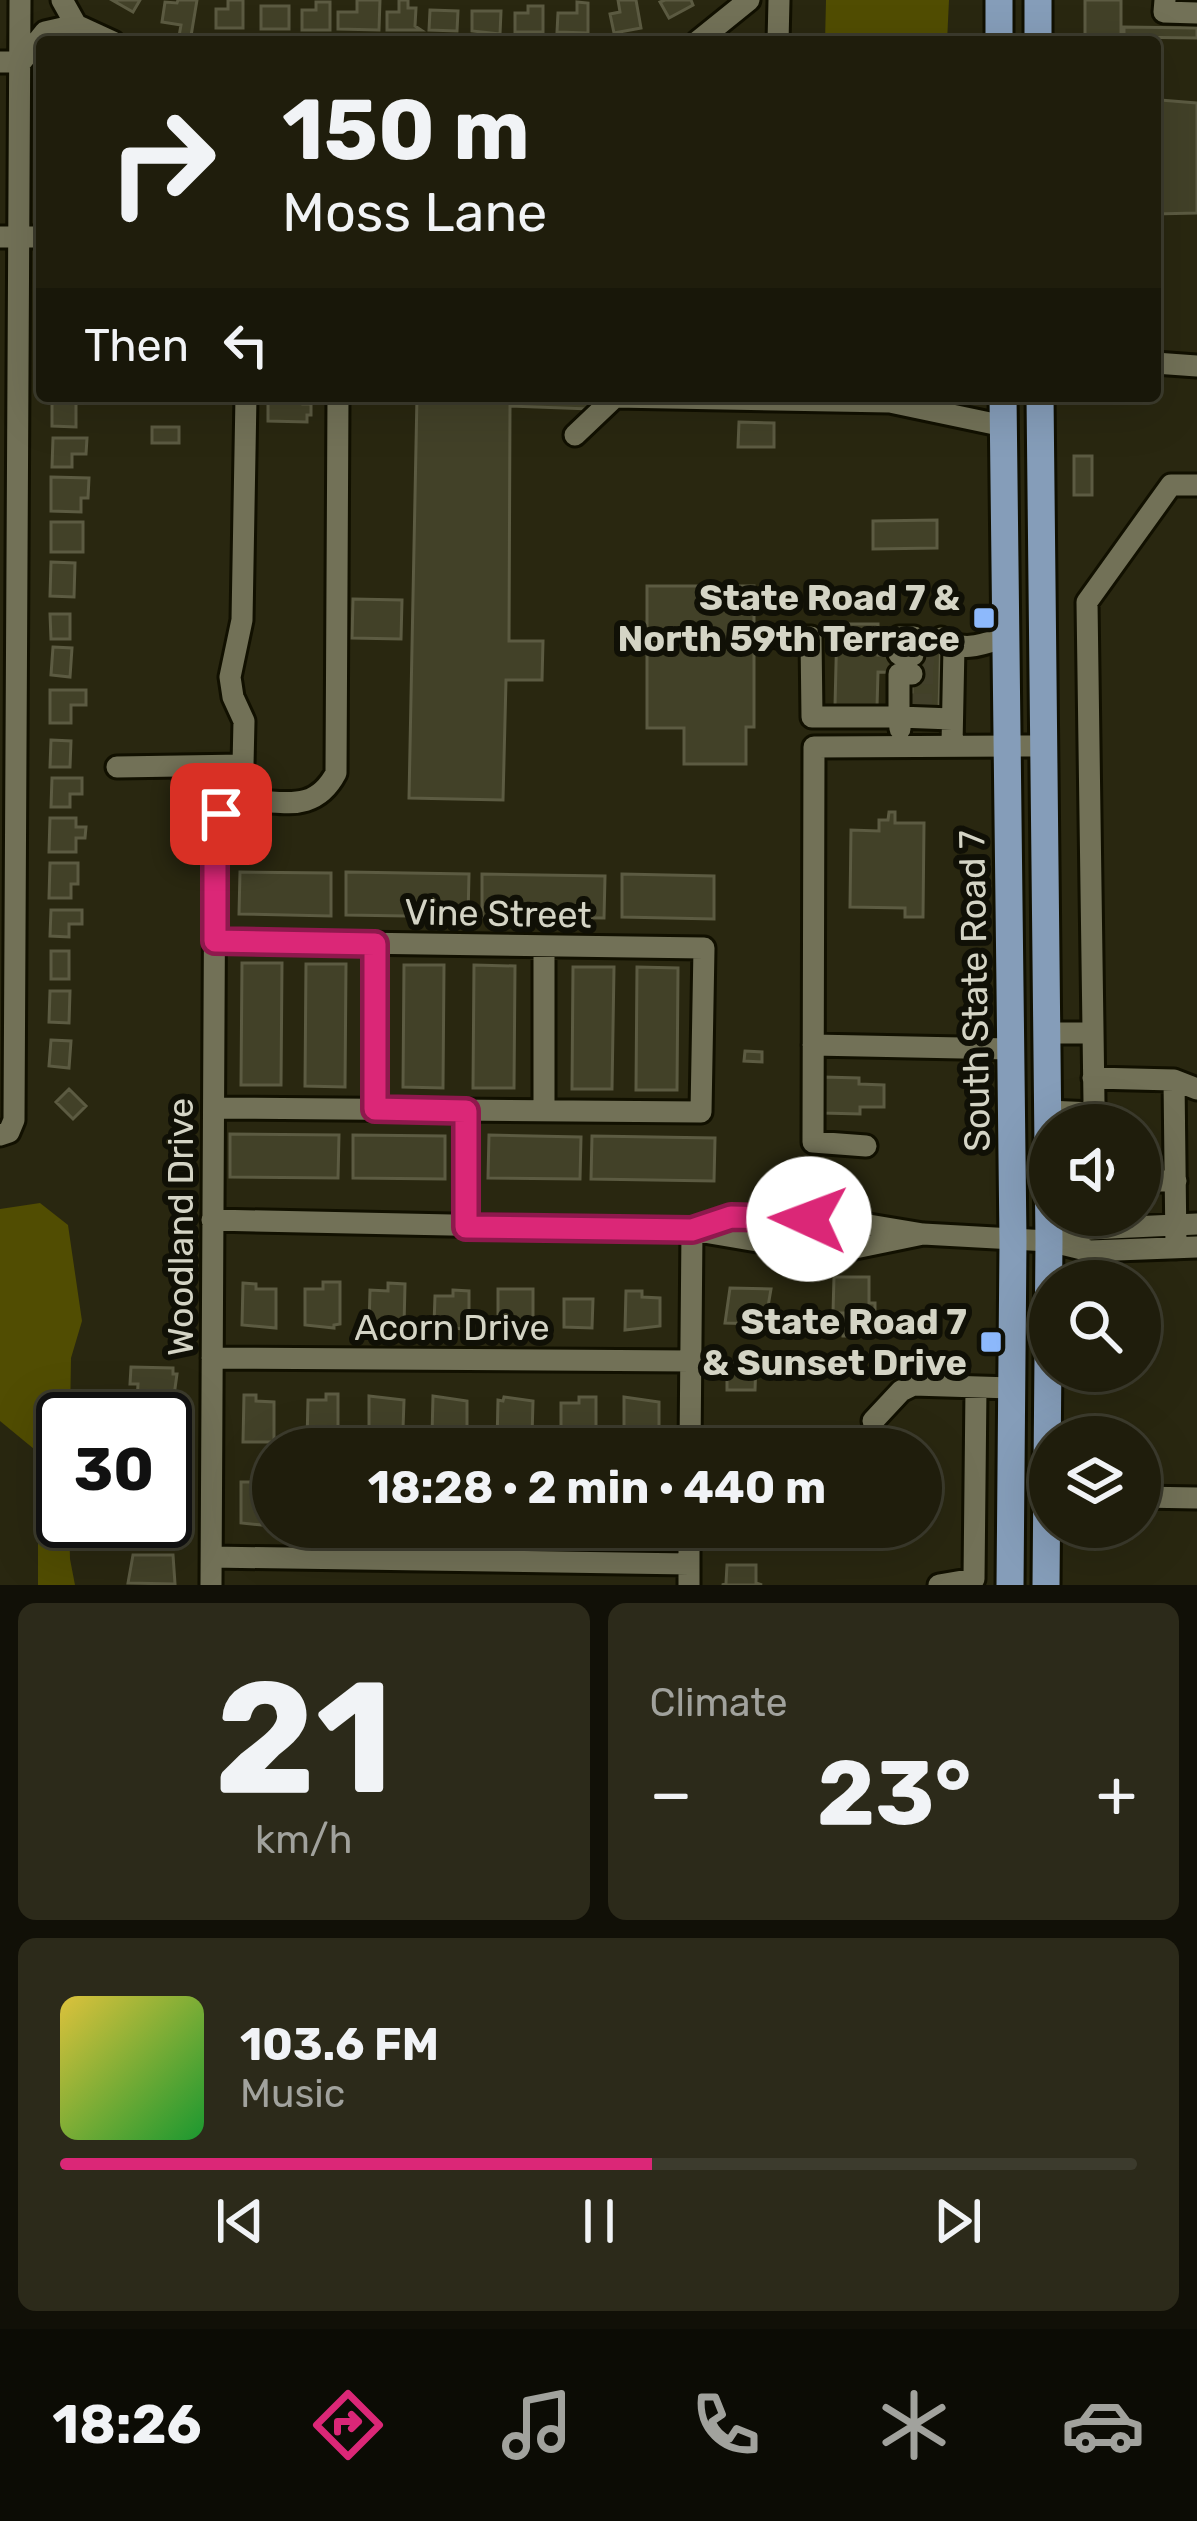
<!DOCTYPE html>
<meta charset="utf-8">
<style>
:root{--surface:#1f1d0c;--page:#2c2a1a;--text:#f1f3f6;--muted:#a1a29d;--line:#3c3b2d;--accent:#db2777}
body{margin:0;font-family:Rubik,sans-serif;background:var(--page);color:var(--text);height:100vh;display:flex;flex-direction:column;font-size:45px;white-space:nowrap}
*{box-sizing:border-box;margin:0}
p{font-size:39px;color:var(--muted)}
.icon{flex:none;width:66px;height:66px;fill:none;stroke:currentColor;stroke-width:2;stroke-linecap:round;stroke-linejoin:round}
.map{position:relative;height:1585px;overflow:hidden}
.side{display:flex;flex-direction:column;gap:18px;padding:18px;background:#111007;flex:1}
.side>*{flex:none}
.top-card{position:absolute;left:36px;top:36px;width:1125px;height:366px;border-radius:12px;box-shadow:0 12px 48px #0002,0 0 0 3px var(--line);background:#1f1d0c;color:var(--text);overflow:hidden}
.fabs{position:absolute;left:1029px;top:1104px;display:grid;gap:24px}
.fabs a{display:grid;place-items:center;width:132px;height:132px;border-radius:50%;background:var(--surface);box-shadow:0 12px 48px #0002,0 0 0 3px var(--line);font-size:60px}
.speed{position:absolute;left:36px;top:1392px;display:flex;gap:24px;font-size:60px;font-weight:700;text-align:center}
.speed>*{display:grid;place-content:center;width:156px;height:156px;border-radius:50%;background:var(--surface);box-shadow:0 12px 48px #0002,0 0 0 3px var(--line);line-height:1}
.speed .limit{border:6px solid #111;border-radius:18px;background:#fff;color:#111}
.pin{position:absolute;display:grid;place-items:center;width:102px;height:102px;color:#fff;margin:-51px;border-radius:24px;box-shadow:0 6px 18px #0006}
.me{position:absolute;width:132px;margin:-66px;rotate:272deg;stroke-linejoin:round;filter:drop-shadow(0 0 9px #0008)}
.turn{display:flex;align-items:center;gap:42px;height:252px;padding:0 48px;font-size:54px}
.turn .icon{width:156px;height:156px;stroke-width:2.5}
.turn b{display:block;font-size:84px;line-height:102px}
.then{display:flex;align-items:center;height:114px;padding:0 48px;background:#0003;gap:24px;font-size:45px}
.big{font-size:90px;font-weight:700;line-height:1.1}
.side .tile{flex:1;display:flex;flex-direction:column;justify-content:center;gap:18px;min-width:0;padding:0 42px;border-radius:18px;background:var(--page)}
.side .dial{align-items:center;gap:0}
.dial b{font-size:156px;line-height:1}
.song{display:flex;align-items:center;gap:36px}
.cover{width:144px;height:144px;border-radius:18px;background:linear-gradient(135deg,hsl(50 70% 55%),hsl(130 70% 35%))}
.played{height:12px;border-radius:6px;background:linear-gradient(90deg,var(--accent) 55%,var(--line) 55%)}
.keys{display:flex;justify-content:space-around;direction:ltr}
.heat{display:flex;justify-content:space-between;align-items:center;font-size:66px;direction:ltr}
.side .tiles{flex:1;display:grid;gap:18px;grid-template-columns:1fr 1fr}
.tile:last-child{grid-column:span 2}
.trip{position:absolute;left:252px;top:1428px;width:690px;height:120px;border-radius:60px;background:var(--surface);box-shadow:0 12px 48px #0002,0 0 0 3px var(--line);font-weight:700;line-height:120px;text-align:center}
.tab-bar{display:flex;height:192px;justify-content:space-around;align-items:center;background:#0c0c05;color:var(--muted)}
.tab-bar .icon{width:84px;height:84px}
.tab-bar .current{color:var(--accent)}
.tab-bar b{font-size:54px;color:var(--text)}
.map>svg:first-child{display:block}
.water{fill:#514d02}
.building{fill:#424128;stroke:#5c5b42;stroke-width:3}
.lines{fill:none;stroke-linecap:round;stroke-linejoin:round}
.minor-tunnel{stroke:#43412b;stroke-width:21;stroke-dasharray:21 10;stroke-linecap:butt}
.minor-casing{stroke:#111000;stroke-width:27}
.major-casing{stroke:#111000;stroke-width:33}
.minor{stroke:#727157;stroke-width:21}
.major{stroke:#859db9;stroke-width:27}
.route-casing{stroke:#8e194d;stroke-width:30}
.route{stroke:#db2777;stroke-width:21}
.poi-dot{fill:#8db9fc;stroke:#101006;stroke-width:4.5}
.labels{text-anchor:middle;stroke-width:12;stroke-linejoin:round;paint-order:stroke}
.poi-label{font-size:36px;font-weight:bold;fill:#d4d4c5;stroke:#101006;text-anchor:end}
.street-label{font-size:36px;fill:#d4d4c5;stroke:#101006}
</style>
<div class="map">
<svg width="1197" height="1585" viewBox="0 0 1197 1585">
<rect width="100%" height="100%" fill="#292710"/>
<path class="water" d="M826,0H949L947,42H825Z
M40,1203L68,1225L82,1321L71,1358L70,1419H63V1521H69L70,1559L75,1585H38V1524L47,1496V1480L34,1449L0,1421V1209Z"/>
<path class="building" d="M112,0H140L133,12Z
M178,0H197L190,42H178L181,25L162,22L165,2L177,3Z
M228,0H243V28H216V9H228Z
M357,0H380L379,30L338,29V12H357Z
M399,0H408V8H416L415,26L421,30H387V12H399Z
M618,0H636L641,28L614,33L610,14L620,12Z
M665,0H691L693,5L669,18L660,2Z
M1085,0H1121V37H1085Z
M316,2H330V30H302V10H316Z
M577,2L588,3V33L557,32L558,13H577Z
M261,6H289V29H261Z
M528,6H543V32H515V13H528Z
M430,10L458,11L457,31L429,30Z
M472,11H501L500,34L472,31Z
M1124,27L1197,28V38L1124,37Z
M1160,100L1197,103V213L1155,214Z
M268,396H309L304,404H311V415H307V422L268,421Z
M417,396H589V409L510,406L509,641H543L542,680H506L503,800L409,798Z
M52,400L76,401V427L52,426Z
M739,422L774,423V447H738Z
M152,427H179V443H152Z
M53,438H87L86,454H72V467H52Z
M1074,456H1092V495H1074Z
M51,477L89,478L88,498H81V512L51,511Z
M937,520V548L873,549V521Z
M51,522H83V552H51Z
M51,562L75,563L74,597L50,596Z
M647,586H754V727H746V764H684V728H647Z
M353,599L402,600L401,639L352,638Z
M50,614H70V639H51Z
M837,624H878V655H913V634H941L939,710L912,709V673L878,672L877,707L835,706Z
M53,647L72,648L70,677L51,675Z
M50,690H86V705H71V723H50Z
M51,740L71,741L70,767H50Z
M52,778H82V794H70V807H51Z
M889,812H895V823H924L923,917H905V908L850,907L851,830L879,831V820H888Z
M50,818H76V827H86L85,838H76V852H49Z
M50,863H78V884H71V898H49Z
M240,872L331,873V916L239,914Z
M346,872L469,874L468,917L346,915Z
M482,874L605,876L604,918L482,917Z
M622,874L714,876V919L622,917Z
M51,910H82V924H69V937L50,936Z
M51,951H69V979H51Z
M242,963H282L281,1085H241Z
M306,964H346L345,1087L305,1086Z
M404,965H444L443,1088L403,1087Z
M474,965L515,966L514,1088H473Z
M573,967H614L612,1089H572Z
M637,967L678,968L677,1090H636Z
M50,991H70L69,1023L49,1022Z
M51,1040L71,1041L69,1068L49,1066Z
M745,1051L762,1052V1062L744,1061Z
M823,1077L859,1078V1084L884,1085V1107H860V1114L823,1113Z
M69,1089L86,1106L73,1119L56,1102Z
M230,1134L339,1135L338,1178L230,1177Z
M353,1135L445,1136V1179L353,1178Z
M489,1135L581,1137L580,1179L488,1178Z
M592,1136L715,1138L714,1181L591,1179Z
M834,1277H869V1303H875V1318H869V1336H843L844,1313H833Z
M323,1282H340V1324L334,1325V1328L305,1325V1289H323Z
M243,1283L256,1284V1289H276V1328L242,1325Z
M388,1283L405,1284L404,1326H398V1330L369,1326L370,1290L388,1291Z
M730,1288L771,1289L765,1324L725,1323Z
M498,1289H533V1324L498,1330Z
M453,1290L469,1291V1330L434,1325L435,1296H453Z
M626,1291H642V1297L660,1298V1326L625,1330Z
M564,1299H593L592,1328L564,1327Z
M727,1361L756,1362L755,1390H727Z
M131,1367L173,1368V1374H177L173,1403L137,1402L138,1384H130Z
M326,1394H338V1441H307L308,1400H326Z
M244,1395H256V1401L274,1402V1442H243Z
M369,1396L404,1400L403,1429H385V1435H369Z
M433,1396L467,1401V1429H448V1435H432Z
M504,1397L533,1401L532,1436H514L513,1443H497L498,1400L503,1401Z
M579,1397H596V1439L561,1438V1403H579Z
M624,1397L659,1402V1431L640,1430V1436H624Z
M728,1427L757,1428V1446L763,1449H724L728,1446Z
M165,1432H174L177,1461L165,1460Z
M241,1482H255V1487L273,1488V1526L241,1523Z
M165,1490L176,1491L171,1525L142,1524V1521H165Z
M723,1527H764L763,1532L723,1531Z
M133,1555H173L175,1584L128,1583Z
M727,1565H756V1583L762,1585H722L726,1583Z"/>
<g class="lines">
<path class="minor-tunnel" d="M913,655H940
M912,674H939
M911,704H939"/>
<defs>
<path id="minor" d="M62,0L76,25L113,42
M1165,0L1164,12L1197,13
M697,42L749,0
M778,42L779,0
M0,62H21L45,32L76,25
M0,237H42
M1155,363L1197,366
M882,396L890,402L1004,426
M575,435L615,397L890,402
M777,637H811L812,717H899V674H912
M941,638C963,653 981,645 1005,637
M913,655L899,654V637H914
M900,729L899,717L952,719
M952,745L954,646
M117,767L243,765L244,721L233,697L230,677L242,620L246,396
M375,944V1109
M1046,1033H1093
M813,1045L1011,1049
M1093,1078L1174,1080L1197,1089
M1174,1080L1176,1248
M214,1108L701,1112L704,948L215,941
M466,1111V1227
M544,1111V946
M1047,1111L1093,1113
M1089,1125L1094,1102L1087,602L1171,485H1197
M0,1135L9,1132L14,1120L20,0
M866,1146L813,1142L814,747L1043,746
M1140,1181H1176
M212,1220L692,1230L794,1247L855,1248L923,1234
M845,1221L923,1234L1049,1241L1090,1251L1197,1247
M698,1228L731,1217L827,1220
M1049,1241L1089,1229L1197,1224
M212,1358L691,1361
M873,1421L901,1391L913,1385L1012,1388
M690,1449L692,1230
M1140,1497L1197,1498
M212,1557L689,1564
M211,1585L215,831C238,766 302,838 336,773L338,396
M689,1585V1527
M939,1585L974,1579L976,1387"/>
<path id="major" d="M999,0V42
M1038,0V42
M1003,396L1013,1241L1010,1585
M1040,396L1049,1241L1046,1585"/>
</defs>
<use href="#minor" class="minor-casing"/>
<use href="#major" class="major-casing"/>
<use href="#minor" class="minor"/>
<use href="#major" class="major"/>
</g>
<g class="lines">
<defs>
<path id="route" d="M221,814L215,832V941L375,944V1109L466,1111V1227L692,1230L731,1217L809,1219"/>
</defs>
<use href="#route" class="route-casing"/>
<use href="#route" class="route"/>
</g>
<g class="poi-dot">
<rect x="972" y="606" width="24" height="24" rx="6"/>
<rect x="979" y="1330" width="24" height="24" rx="6"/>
</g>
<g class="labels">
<g class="poi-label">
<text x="960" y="610">State Road 7 &amp;<tspan x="960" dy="41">North 59th Terrace</tspan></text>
<text x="967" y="1334">State Road 7<tspan x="967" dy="41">&amp; Sunset Drive</tspan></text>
</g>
<g class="street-label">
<text transform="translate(498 913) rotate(1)" y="13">Vine Street</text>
<text transform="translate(974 991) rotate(-91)" y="13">South State Road 7</text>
<text transform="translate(180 1227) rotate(-90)" y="13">Woodland Drive</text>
<text x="452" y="1340">Acorn Drive</text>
</g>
</g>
</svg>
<div class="fabs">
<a><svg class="icon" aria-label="sound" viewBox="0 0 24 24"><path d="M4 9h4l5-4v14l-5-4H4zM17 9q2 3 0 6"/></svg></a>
<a><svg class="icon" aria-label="search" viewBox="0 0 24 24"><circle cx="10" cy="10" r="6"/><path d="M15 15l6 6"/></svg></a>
<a><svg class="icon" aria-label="layers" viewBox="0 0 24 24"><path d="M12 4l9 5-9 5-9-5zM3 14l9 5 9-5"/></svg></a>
</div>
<div class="speed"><div class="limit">30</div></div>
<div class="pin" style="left:221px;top:814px;background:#d93025"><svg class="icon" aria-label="arrive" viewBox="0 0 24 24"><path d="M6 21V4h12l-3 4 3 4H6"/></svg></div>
<svg class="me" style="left:809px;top:1219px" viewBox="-20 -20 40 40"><circle r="19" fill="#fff"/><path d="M0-13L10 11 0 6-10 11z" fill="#db2777"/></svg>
<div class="trip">18:28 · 2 min · 440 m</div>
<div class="top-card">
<div class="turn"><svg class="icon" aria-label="right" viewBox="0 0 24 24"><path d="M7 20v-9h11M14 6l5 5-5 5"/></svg><div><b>150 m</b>Moss Lane</div></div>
<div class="then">Then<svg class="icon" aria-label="left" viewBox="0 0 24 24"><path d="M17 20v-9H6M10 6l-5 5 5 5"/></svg></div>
</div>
</div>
<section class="side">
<div class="tiles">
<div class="tile dial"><b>21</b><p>km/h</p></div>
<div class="tile"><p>Climate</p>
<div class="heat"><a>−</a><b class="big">23°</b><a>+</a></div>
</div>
<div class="tile">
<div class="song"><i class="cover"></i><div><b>103.6 FM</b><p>Music</p></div></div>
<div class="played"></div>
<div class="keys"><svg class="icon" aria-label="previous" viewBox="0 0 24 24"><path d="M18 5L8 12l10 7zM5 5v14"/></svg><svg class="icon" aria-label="pause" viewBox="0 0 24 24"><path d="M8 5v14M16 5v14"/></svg><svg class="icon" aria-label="next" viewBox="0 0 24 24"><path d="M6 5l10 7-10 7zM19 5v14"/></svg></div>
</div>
</div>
</section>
<nav class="tab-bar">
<b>18:26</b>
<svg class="icon current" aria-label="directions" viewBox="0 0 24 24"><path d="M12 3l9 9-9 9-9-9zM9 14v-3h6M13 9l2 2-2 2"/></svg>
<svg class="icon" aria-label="music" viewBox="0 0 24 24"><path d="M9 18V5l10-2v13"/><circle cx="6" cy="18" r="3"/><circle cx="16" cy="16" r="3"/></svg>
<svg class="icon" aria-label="phone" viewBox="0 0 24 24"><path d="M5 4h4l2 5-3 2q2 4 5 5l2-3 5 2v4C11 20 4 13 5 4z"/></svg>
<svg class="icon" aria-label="climate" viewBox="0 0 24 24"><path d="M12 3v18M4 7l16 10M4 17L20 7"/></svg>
<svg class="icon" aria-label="car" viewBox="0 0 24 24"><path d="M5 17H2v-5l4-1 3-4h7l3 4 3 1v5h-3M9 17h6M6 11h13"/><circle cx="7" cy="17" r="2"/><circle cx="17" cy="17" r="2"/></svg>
</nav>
